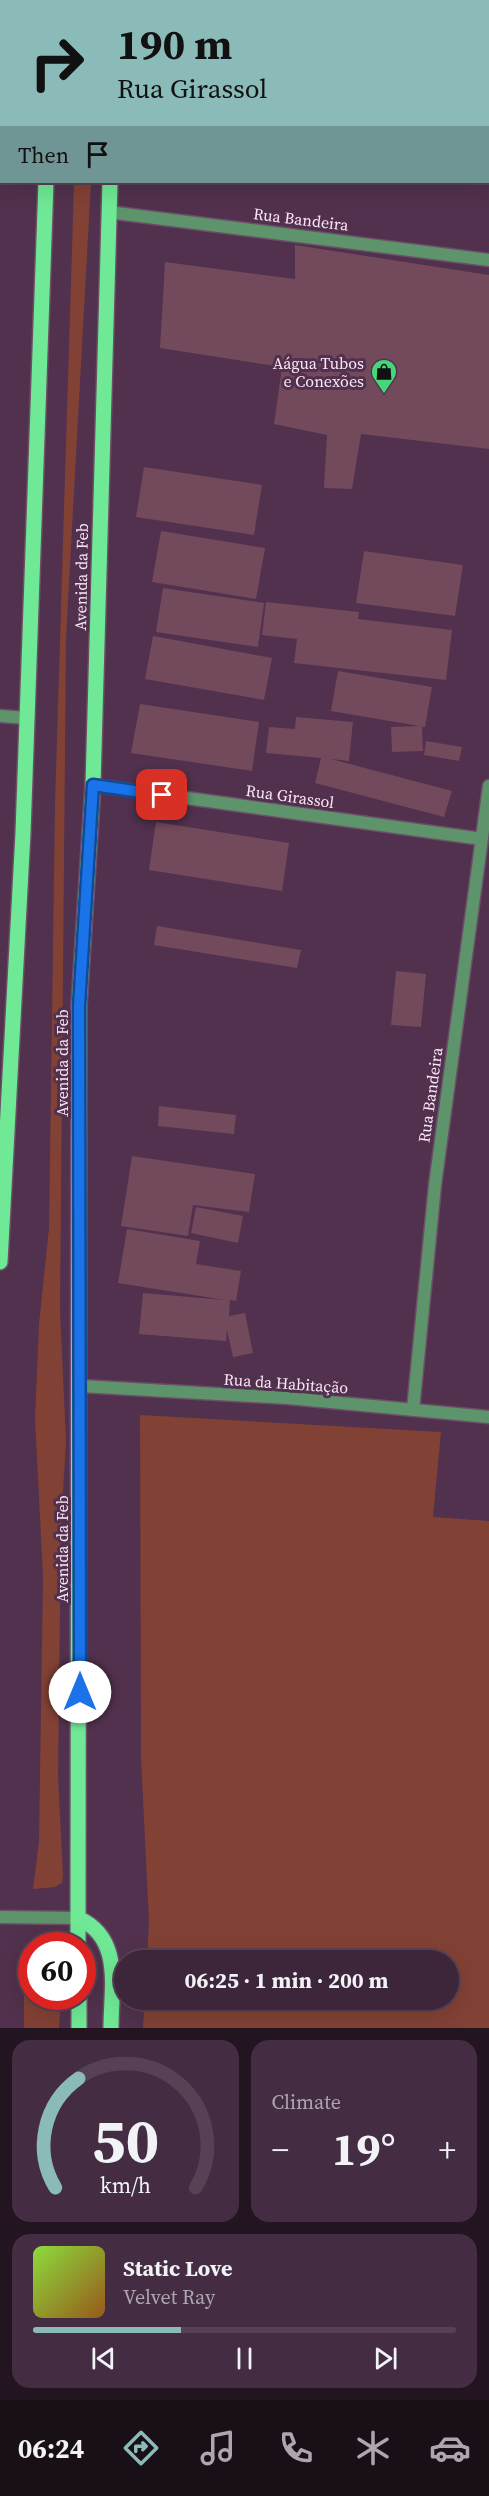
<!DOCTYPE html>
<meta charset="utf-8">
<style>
:root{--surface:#3d253a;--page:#442d42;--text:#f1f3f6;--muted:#ada5af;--line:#564254;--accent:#8bbbb9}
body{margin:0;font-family:"Source Serif 4",serif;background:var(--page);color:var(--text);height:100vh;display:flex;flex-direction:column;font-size:22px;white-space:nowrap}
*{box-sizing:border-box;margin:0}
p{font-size:20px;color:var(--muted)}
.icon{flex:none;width:33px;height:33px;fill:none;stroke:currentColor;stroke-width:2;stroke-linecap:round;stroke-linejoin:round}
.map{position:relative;height:2028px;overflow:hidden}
.details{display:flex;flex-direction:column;gap:12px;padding:12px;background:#221420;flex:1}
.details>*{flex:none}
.guide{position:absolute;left:0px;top:0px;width:489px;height:183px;box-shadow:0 6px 24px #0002,0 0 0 2px var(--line);background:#8bbbb9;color:#111;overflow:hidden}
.speed{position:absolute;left:18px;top:1932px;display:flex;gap:12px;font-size:30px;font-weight:700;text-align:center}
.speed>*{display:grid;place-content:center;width:78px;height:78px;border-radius:50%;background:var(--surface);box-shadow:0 6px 24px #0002,0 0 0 2px var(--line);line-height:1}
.speed .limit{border:9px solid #d22;background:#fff;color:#111}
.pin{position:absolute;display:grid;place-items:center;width:51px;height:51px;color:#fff;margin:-26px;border-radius:12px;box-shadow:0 3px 9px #0006}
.me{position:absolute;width:66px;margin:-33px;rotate:0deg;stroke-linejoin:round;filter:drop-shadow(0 0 4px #0008)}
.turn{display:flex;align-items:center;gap:21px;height:126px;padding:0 18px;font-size:27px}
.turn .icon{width:78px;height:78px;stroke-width:2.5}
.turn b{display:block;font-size:42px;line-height:51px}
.then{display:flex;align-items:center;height:57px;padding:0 18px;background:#0003;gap:12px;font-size:22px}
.big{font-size:45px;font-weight:700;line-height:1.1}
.details .widget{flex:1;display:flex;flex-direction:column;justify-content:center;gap:9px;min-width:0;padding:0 21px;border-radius:18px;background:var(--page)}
.details .dial{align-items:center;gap:0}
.dial svg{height:156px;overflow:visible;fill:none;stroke:var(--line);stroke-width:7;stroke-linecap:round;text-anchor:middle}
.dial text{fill:var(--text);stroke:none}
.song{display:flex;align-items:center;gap:18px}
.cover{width:72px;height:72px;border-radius:9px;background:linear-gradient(135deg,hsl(90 70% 55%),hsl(30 70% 35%))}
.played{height:6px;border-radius:3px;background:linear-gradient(90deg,var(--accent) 35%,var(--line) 35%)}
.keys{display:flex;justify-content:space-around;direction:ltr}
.heat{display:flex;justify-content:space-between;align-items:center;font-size:33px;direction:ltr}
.details .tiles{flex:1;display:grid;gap:12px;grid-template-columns:1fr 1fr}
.widget:last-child{grid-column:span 2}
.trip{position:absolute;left:114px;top:1950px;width:345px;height:60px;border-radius:30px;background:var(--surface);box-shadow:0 6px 24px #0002,0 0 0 2px var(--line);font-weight:700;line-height:60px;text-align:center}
.tabs{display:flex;height:96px;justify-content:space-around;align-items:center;background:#180f17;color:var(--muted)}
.tabs .icon{width:42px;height:42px}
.tabs .active{color:var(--accent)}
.tabs b{font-size:27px;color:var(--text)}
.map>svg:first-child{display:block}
.green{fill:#824135}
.building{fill:#73495c}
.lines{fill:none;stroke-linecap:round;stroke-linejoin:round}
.service-casing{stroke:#6c4e68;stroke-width:15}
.minor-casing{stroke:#6c4e68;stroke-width:15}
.tertiary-casing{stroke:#6c4e68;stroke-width:15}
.primary-casing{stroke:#6c4e68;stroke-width:18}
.service{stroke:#5d946b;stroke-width:12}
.minor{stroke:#5d946b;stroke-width:12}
.tertiary{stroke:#5d946b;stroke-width:12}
.primary{stroke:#6fe995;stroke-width:15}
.route-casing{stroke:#114b97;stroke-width:15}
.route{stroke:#1a73e8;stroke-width:10}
.labels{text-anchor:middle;stroke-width:6;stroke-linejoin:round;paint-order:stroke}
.street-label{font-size:16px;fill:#fbe6f7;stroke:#51314d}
.poi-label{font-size:16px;fill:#fbe6f7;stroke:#51314d;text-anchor:end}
</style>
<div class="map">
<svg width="489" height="2028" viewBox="0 0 489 2028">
<rect width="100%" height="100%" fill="#51314d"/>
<path class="green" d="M74,182H91L66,638L60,1311L66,1441L61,1524L58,1776L63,1875L62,1883L55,1887L33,1889L39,1841L43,1576L35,1418L39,1324L49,1228L55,804Z
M140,1415L441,1432L433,1517L489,1521V2028H143L145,2000H448V1960H147L149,1921L141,1758Z
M31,1974L32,1996L61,1997L59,2028H24V1984Z"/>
<path class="building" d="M295,245L489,275V449L361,434L352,489L324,488L327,435L274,424L282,367L160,348L165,262L295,279Z
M144,467L262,485L254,535L136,517Z
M161,531L265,548L256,599L152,582Z
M364,551L463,565L455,616L356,603Z
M163,588L264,603L258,647L156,632Z
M266,602L359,612L358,619L452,630L446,680L294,663L297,639L262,635Z
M153,636L272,658L264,700L145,679Z
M338,671L432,687L425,727H422L423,751L392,752L391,727L419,726L331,711Z
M140,704L259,722L252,771L131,753Z
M296,717L353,722L349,761L331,759L452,791L444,817L315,783L321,758L266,753L269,727L295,729Z
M426,741L462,747L459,761L424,755Z
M156,822L289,843L282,891L149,870Z
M157,926L301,950L297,968L154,945Z
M396,971L426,974L421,1027L391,1025Z
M159,1106L236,1115L234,1134L158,1126Z
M132,1156L255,1174L249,1212L193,1205L188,1236L121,1226Z
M196,1207L243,1216L238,1243L191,1233Z
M127,1229L200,1241L196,1264L241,1271L236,1301L230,1300L229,1316L245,1313L253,1353L233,1357L227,1330L226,1341L139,1334L143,1293L225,1300L118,1283Z"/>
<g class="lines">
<defs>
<path id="service" d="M0,716L27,718"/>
<path id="minor" d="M108,212L489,260
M93,785L482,839
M81,1386L288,1398L489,1417
M413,1410L435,1185L489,786"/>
<path id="tertiary" d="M0,1917L78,1918"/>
<path id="primary" d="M56,2L57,0
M131,2V0
M0,1262L23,833L46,182
M78,1918C123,1938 111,1987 111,2028
M78,1946L79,1006L93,785L110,182
M79,1996V2028"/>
</defs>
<use href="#service" class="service-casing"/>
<use href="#minor" class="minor-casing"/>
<use href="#tertiary" class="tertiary-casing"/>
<use href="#primary" class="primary-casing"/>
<use href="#service" class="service"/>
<use href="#minor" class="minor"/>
<use href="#tertiary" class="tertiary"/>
<use href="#primary" class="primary"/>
</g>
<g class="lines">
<defs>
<path id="route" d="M80,1692L79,1006L93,785L162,795"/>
</defs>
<use href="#route" class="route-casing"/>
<use href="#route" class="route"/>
</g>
<defs>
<symbol id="shop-pin" viewBox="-11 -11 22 30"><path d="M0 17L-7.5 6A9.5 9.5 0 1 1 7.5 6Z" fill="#45d77a" stroke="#51314d"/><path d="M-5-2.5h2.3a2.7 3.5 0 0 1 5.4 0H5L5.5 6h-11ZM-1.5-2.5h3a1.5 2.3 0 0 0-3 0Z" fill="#111"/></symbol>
</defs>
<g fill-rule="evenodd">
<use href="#shop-pin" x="369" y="357" width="30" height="40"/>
</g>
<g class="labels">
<g class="street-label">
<text transform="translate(301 219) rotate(7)" y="6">Rua Bandeira</text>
<text transform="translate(81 577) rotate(-89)" y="6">Avenida da Feb</text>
<text transform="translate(290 796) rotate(8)" y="6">Rua Girassol</text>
<text transform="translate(62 1063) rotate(-90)" y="6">Avenida da Feb</text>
<text transform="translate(430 1095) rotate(-82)" y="6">Rua Bandeira</text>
<text transform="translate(286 1383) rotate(4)" y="6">Rua da Habitação</text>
<text transform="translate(62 1549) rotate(-90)" y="6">Avenida da Feb</text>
</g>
<g class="poi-label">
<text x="364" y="369">Aágua Tubos<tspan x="364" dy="18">e Conexões</tspan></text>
</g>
</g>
</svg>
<div class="speed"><div class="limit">60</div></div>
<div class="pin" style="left:162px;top:795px;background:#d93025"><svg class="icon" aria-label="arrive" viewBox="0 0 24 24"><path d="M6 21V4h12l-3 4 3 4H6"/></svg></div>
<svg class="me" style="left:80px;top:1692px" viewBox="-20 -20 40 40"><circle r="19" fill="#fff"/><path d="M0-13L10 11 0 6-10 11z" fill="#1a73e8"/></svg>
<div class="trip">06:25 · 1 min · 200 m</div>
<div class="guide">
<div class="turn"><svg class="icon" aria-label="right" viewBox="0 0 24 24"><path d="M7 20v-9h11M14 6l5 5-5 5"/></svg><div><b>190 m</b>Rua Girassol</div></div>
<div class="then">Then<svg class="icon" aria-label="arrive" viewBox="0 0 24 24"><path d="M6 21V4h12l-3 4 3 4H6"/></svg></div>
</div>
</div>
<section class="details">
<div class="tiles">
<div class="widget dial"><svg viewBox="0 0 100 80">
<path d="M14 69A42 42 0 1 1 86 69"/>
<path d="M14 69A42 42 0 0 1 26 13" stroke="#8bbbb9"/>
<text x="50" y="56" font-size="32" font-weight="700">50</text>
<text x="50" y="72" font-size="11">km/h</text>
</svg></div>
<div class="widget"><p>Climate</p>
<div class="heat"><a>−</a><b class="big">19°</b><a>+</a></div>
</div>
<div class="widget">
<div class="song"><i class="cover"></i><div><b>Static Love</b><p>Velvet Ray</p></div></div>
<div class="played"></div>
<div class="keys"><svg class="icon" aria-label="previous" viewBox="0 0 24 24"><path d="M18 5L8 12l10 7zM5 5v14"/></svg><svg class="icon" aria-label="pause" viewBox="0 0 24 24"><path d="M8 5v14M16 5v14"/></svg><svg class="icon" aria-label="next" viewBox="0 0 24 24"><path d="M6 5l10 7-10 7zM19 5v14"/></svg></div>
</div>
</div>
</section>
<nav class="tabs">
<b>06:24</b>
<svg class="icon active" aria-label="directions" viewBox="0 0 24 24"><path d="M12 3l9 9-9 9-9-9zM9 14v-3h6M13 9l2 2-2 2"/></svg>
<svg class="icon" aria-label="music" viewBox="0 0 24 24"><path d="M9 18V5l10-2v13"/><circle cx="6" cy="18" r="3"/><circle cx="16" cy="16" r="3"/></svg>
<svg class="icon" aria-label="phone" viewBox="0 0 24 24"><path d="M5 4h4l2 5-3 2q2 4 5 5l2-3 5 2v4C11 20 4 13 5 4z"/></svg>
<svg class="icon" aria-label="climate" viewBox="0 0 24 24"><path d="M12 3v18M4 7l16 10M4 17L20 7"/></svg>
<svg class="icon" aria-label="car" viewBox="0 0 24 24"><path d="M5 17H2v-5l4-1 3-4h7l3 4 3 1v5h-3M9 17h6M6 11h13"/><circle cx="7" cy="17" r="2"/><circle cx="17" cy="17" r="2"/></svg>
</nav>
